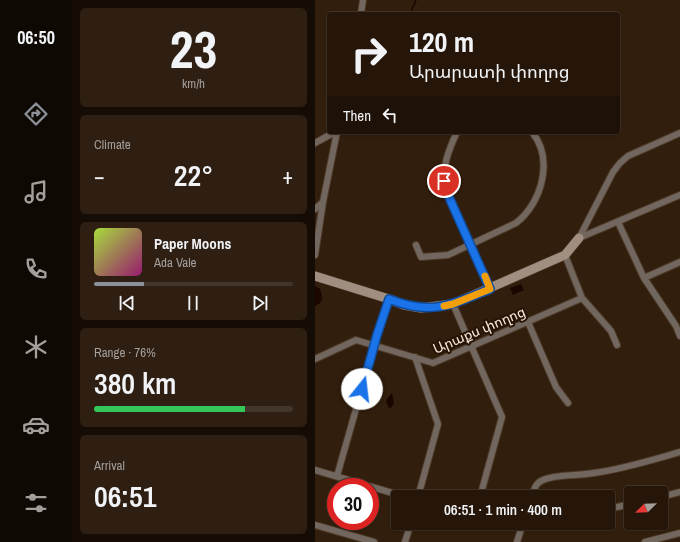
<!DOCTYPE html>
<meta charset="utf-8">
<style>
:root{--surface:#261609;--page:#2e1f12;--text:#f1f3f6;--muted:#a49f9c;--line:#42352a;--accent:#8c9099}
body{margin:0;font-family:"Archivo Narrow","Noto Sans Armenian",sans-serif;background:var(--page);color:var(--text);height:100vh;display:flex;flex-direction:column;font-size:15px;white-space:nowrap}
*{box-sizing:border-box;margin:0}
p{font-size:13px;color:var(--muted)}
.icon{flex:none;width:22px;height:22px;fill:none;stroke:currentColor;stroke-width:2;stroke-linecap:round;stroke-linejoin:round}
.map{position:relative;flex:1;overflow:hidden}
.side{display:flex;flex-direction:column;gap:8px;padding:8px;background:#150c05;width:243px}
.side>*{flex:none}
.top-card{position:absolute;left:12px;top:12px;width:293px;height:122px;border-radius:4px;box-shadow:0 1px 3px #0004,0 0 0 1px var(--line);background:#261609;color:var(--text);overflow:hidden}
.needle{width:26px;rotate:247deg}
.controls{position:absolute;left:309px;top:486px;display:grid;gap:8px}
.controls a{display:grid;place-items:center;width:44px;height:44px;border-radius:4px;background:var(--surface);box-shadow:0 1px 3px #0004,0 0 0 1px var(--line);font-size:20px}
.speed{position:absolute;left:12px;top:478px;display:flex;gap:8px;font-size:20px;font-weight:700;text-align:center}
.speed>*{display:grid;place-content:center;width:52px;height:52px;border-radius:50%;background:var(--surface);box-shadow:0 1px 3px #0004,0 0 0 1px var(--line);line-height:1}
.speed .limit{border:6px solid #d22;background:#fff;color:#111}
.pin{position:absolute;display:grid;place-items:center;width:34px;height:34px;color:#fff;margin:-17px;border:2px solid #fff;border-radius:50%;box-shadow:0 1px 4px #0007}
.me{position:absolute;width:44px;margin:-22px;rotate:16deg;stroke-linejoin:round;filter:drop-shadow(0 0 3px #0008)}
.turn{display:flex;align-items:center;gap:14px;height:84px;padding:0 16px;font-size:18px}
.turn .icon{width:52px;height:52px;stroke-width:2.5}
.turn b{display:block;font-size:28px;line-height:34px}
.then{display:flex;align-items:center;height:38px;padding:0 16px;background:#0003;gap:8px;font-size:15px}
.big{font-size:30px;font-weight:600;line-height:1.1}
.side .widget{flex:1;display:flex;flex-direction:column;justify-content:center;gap:6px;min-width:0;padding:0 14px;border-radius:6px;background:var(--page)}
.side .dial{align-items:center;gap:0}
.dial b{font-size:52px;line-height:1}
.song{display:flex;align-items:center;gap:12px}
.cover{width:48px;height:48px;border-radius:6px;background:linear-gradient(135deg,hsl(80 70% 55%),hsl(320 70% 35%))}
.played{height:4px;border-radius:2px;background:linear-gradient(90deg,var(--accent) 25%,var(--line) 25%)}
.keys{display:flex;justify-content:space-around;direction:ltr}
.heat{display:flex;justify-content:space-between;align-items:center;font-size:22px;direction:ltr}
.charge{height:6px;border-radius:3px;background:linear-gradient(90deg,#34c759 76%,var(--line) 0)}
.trip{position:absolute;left:76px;top:490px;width:224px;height:40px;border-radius:4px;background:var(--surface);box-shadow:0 1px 3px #0004,0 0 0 1px var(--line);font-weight:600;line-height:40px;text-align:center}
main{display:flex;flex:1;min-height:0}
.dock{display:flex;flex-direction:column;width:72px;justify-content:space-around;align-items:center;background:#0f0904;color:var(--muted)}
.dock .icon{width:28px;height:28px}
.dock .current{color:var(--accent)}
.dock b{font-size:18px;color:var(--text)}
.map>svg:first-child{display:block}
.water{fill:#1b0600}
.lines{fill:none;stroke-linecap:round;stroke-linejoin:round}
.stream{stroke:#1b0600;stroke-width:1.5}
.street-casing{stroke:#4e3a29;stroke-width:8}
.secondary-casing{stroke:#4e3a29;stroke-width:10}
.street{stroke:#72675f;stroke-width:6}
.secondary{stroke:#a08e80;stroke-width:9}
.route-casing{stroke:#114b97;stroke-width:10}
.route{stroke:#1a73e8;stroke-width:7}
.slow{stroke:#f59e0b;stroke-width:7}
.labels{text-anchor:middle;stroke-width:4;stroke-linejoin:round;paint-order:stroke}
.street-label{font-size:14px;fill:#f7e9de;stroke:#281404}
</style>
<main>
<nav class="dock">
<b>06:50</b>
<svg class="icon current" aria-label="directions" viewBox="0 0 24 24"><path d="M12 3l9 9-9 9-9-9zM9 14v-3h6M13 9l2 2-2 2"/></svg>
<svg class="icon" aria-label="music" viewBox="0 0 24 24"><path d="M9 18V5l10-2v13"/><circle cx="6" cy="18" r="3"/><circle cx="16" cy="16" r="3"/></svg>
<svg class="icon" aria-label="phone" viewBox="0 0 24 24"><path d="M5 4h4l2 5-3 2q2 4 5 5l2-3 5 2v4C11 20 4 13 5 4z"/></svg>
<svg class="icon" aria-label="climate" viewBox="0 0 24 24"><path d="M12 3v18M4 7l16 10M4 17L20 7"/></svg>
<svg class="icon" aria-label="car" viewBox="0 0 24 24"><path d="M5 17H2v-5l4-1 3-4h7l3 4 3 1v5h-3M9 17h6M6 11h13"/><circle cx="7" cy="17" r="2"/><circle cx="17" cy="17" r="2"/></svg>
<svg class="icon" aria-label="filters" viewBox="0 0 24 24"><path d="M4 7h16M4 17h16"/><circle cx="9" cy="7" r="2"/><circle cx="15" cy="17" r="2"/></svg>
</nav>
<section class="side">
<div class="widget dial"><b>23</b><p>km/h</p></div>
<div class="widget"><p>Climate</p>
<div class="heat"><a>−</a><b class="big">22°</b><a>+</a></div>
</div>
<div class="widget">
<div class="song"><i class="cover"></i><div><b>Paper Moons</b><p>Ada Vale</p></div></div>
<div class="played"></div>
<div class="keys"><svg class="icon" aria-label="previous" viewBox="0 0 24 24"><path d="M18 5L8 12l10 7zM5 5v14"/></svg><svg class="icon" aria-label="pause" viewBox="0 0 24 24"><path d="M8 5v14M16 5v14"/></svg><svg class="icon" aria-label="next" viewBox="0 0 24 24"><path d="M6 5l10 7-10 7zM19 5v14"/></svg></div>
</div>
<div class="widget"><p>Range · 76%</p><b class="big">380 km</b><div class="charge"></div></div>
<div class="widget"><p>Arrival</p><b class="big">06:51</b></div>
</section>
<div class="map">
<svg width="365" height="542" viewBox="0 0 365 542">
<rect width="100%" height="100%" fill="#321e0c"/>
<path class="water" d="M206,284L209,290L198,295L195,288Z
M0,286L5,289L7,295L6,297H8L5,303L0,306Z
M77,393L79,403L76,408H74L71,402L73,397Z"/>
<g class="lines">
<path class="stream" d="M97,14V9L101,0"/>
<defs>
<path id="street" d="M46,14L48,0
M142,132C134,149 127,167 129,186L175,289
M0,143L20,132
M0,209L8,202
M303,222L329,278L361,326L365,336
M264,238L298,172L305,163L313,156L365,133
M264,238L365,195
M101,245L106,257L133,255L201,223C227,203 239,159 217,132
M0,255L8,202L22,132
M250,255L267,298L296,331L302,345
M329,278L365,262
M138,304L187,417L165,497
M213,322L241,387L253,403
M100,357L123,424L103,497
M0,359L41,340L118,363L267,298
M0,470L91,497
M22,476L62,335L74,299
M217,497C219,490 220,483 228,480C241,474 264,476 279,473C308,469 337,460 365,452
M346,497L365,492
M293,509L316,504
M0,525L59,542
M90,542L96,523
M202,542L208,523
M330,542L365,533"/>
<path id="secondary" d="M0,276L74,299L89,305L106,308L138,304L250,255L264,238"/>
</defs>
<use href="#street" class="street-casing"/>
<use href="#secondary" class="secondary-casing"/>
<use href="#street" class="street"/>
<use href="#secondary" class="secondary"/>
</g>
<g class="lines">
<defs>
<path id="route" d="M47,389L62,335L74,299C116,316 136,305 175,289L129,186V181"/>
</defs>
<use href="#route" class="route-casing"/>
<use href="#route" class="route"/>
<path class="slow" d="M129,306L138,304L175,289L170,276"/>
</g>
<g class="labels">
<g class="street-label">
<text transform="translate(164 330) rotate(-23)" y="5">Արաքս փողոց</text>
</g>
</g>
</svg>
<div class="controls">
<a><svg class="needle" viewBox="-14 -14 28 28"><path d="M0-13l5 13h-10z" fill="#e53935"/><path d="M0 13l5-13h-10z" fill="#a49f9c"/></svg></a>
</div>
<div class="speed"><div class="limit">30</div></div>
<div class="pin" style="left:129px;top:181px;background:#d93025"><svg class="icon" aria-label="arrive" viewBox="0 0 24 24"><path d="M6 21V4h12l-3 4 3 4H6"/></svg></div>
<svg class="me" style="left:47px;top:389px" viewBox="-20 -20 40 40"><circle r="19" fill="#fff"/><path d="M0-13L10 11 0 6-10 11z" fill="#1a73e8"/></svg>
<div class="trip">06:51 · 1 min · 400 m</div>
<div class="top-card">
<div class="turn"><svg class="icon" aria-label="right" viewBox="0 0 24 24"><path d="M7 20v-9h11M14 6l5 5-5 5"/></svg><div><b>120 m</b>Արարատի փողոց</div></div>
<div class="then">Then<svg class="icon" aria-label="left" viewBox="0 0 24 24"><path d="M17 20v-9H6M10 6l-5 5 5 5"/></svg></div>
</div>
</div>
</main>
